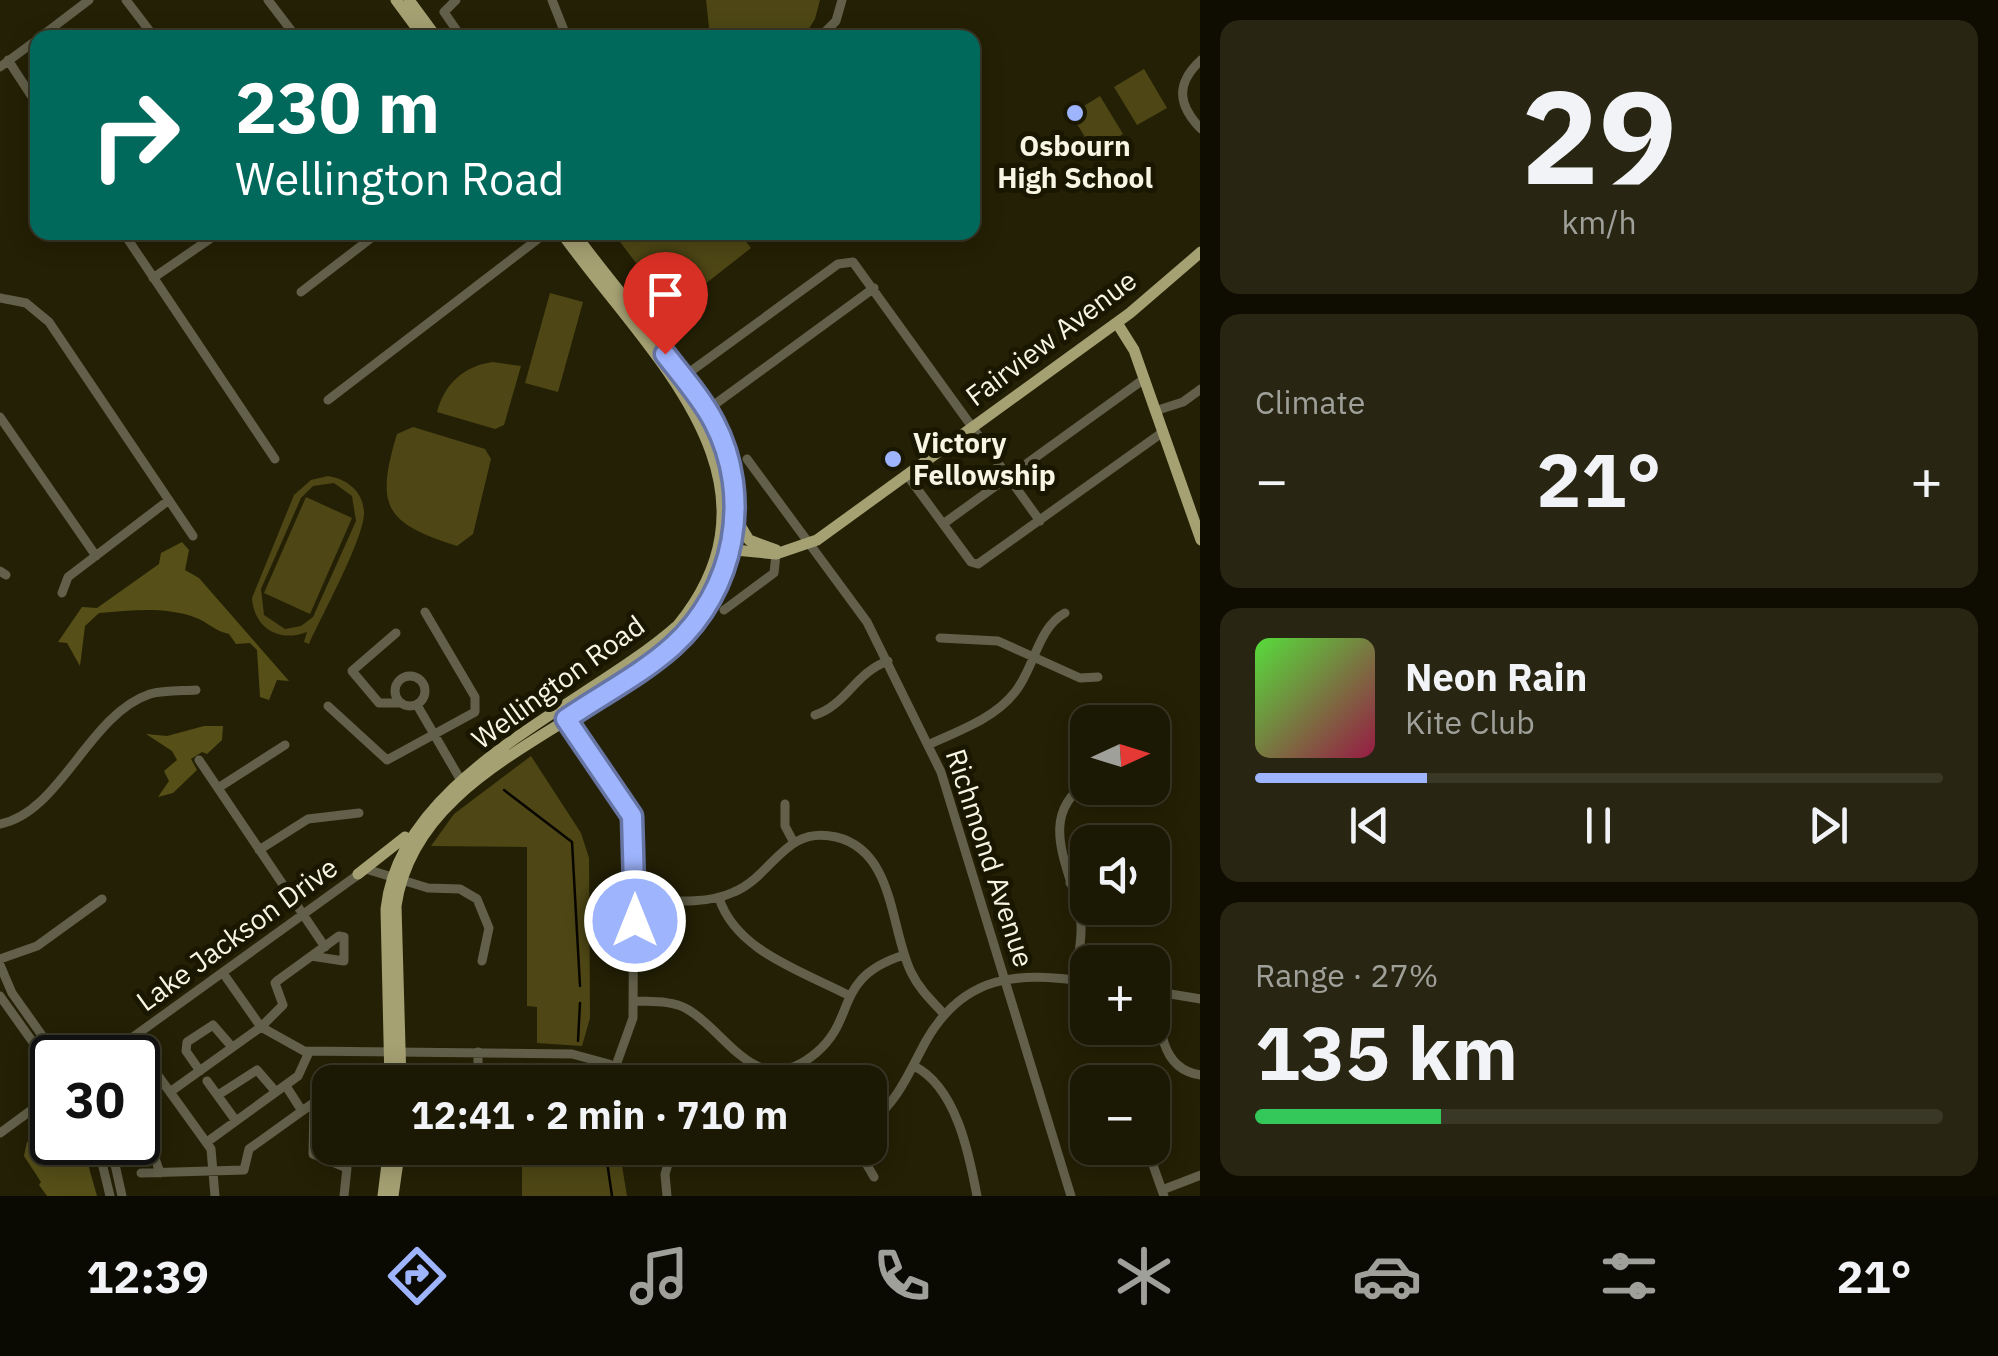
<!DOCTYPE html>
<meta charset="utf-8">
<style>
:root{--surface:#1b1804;--page:#282513;--text:#f1f3f6;--muted:#a0a09a;--line:#393726;--accent:#9eb4fd}
body{margin:0;font-family:"IBM Plex Sans",sans-serif;background:var(--page);color:var(--text);height:100vh;display:flex;flex-direction:column;font-size:38px;white-space:nowrap}
*{box-sizing:border-box;margin:0}
p{font-size:32px;color:var(--muted)}
.icon{flex:none;width:55px;height:55px;fill:none;stroke:currentColor;stroke-width:2;stroke-linecap:round;stroke-linejoin:round}
.map{position:relative;flex:1;overflow:hidden}
.drawer{display:flex;flex-direction:column;gap:20px;padding:20px;background:#0f0d02;width:798px}
.drawer>*{flex:none}
.banner{position:absolute;left:30px;top:30px;width:950px;height:210px;border-radius:20px;box-shadow:0 5px 25px #0003,0 0 0 2px var(--line);background:#00695c;color:#fff;overflow:hidden}
.needle{width:65px;rotate:86deg}
.buttons{position:absolute;left:1070px;top:705px;display:grid;gap:20px}
.buttons a{display:grid;place-items:center;width:100px;height:100px;border-radius:20px;background:var(--surface);box-shadow:0 5px 25px #0003,0 0 0 2px var(--line);font-size:50px}
.speed{position:absolute;left:30px;top:1035px;display:flex;gap:20px;font-size:50px;font-weight:700;text-align:center}
.speed>*{display:grid;place-content:center;width:130px;height:130px;border-radius:50%;background:var(--surface);box-shadow:0 5px 25px #0003,0 0 0 2px var(--line);line-height:1}
.speed .limit{border:5px solid #111;border-radius:15px;background:#fff;color:#111}
.pin{position:absolute;display:grid;place-items:center;width:85px;height:85px;color:#fff;margin:-102px -42px;border-radius:50% 50% 50% 0;rotate:-45deg;box-shadow:0 0 10px #0007}
.pin .icon{rotate:45deg}
.me{position:absolute;width:110px;margin:-55px;rotate:0deg;stroke-linejoin:round;filter:drop-shadow(0 0 8px #0008)}
.turn{display:flex;align-items:center;gap:35px;height:210px;padding:0 40px;font-size:45px}
.turn .icon{width:130px;height:130px;stroke-width:2.5}
.turn b{display:block;font-size:70px;line-height:85px}
.big{font-size:75px;font-weight:700;line-height:1.1}
.drawer .tile{flex:1;display:flex;flex-direction:column;justify-content:center;gap:15px;min-width:0;padding:0 35px;border-radius:20px;background:var(--page)}
.drawer .dial{align-items:center;gap:0}
.dial b{font-size:130px;line-height:1}
.song{display:flex;align-items:center;gap:30px}
.cover{width:120px;height:120px;border-radius:15px;background:linear-gradient(135deg,hsl(110 70% 55%),hsl(340 70% 35%))}
.played{height:10px;border-radius:5px;background:linear-gradient(90deg,var(--accent) 25%,var(--line) 25%)}
.keys{display:flex;justify-content:space-around;direction:ltr}
.heat{display:flex;justify-content:space-between;align-items:center;font-size:55px;direction:ltr}
.charge{height:15px;border-radius:8px;background:linear-gradient(90deg,#34c759 27%,var(--line) 0)}
.trip{position:absolute;left:312px;top:1065px;width:575px;height:100px;border-radius:20px;background:var(--surface);box-shadow:0 5px 25px #0003,0 0 0 2px var(--line);font-weight:700;line-height:100px;text-align:center}
.tab-bar{display:flex;height:160px;justify-content:space-around;align-items:center;background:#0b0a02;color:var(--muted)}
.tab-bar .icon{width:70px;height:70px}
.tab-bar .selected{color:var(--accent)}
.tab-bar b{font-size:45px;color:var(--text)}
main{display:flex;flex:1;min-height:0}
.map>svg:first-child{display:block}
.green{fill:#4e4715;fill-rule:evenodd}
.forest{fill:#564f18}
.lines{fill:none;stroke-linecap:round;stroke-linejoin:round}
.stream{stroke:#090600;stroke-width:2.5}
.minor{stroke:#62604a;stroke-width:9}
.major{stroke:#a6a173;stroke-width:11}
.route-casing{stroke:#6775a4;stroke-width:25}
.route{stroke:#9eb4fd;stroke-width:18}
.poi-dot{fill:#9eb4fd;stroke:#1a1700;stroke-width:4}
.labels{text-anchor:middle;stroke-width:10;stroke-linejoin:round;paint-order:stroke}
.poi-label{font-size:28px;font-weight:bold;fill:#f7f6e5;stroke:#1a1700}
.street-label{font-size:28px;fill:#f7f6e5;stroke:#1a1700}
</style>
<main>
<div class="map">
<svg width="1201" height="1196" viewBox="0 0 1201 1196">
<rect width="100%" height="100%" fill="#242005"/>
<path class="green" d="M706,0H820L815,19L803,38L710,37Z
M1144,69L1167,108L1137,125L1114,87Z
M1100,96L1123,134L1094,152L1071,114Z
M624,233H739L751,248L672,310L617,238Z
M550,293L583,302L558,392L525,383Z
M493,362L521,366L504,425L495,429L437,412C445,383 464,366 493,362Z
M413,427L485,449L491,459L473,534L457,546C385,523 375,507 397,434Z
M328,476C347,479 363,491 364,512C365,537 321,617 309,644L304,642L307,632C279,643 254,628 252,598L294,495L311,480ZM334,483L352,496L356,521L313,617L301,626L285,629L264,615L261,589L301,498L313,486Z
M306,497L352,518L310,614L264,593Z
M531,756L581,833L589,858L590,1018L582,1046L537,1043V1007L527,1006V847L431,846L454,814Z
M522,1148H619L627,1196H522Z"/>
<path class="forest" d="M182,542L189,550L185,570L199,578L289,681L277,680L269,700L260,697L257,650L250,643L236,644L229,634C214,631 208,622 194,617C161,606 131,611 99,613L85,626L80,666L67,643L58,642L82,607L97,608L159,564L161,553Z
M204,726H223L222,740L207,754L202,752L191,759L197,770L173,793L158,797L169,781L164,771L177,760L172,751L146,734L167,736Z
M52,1131V1142L82,1143L97,1196H47L39,1185L41,1182L24,1156L27,1142Z"/>
<g class="lines">
<path class="stream" d="M504,790L572,842L580,986
M578,1041L580,1003
M605,1148L612,1196"/>
<path class="minor" d="M126,0L155,38
M268,0L297,38
M456,0L444,12L462,38
M552,0L567,38
M39,38L89,0
M819,38L836,21L842,0
M8,60L38,106
M1201,60C1175,84 1178,105 1201,129
M0,67L38,39
M123,232L275,459
M153,278L220,232
M301,292L379,232
M0,298L26,303L49,322L193,536
M683,377L838,264L853,262L1040,521
M328,400L547,232
M707,410L874,288
M1155,411L1183,402L1201,389
M0,417L96,556
M747,459L867,622L941,772L1071,1196
M907,475L971,562L978,564L1163,432
M943,524L1144,379
M0,571L6,575
M62,593L68,577L169,500
M724,610L774,573L776,554
M396,633L352,671L379,703H400
M940,638L998,641L1080,678L1098,677
M395 691a15 15 0 1 1 30 0a15 15 0 1 1-30 0Z
M417,705L463,784
M328,706L387,760L475,712V697L425,612
M564,715L624,800L634,827L633,1018L615,1068
M815,715C845,706 856,672 888,661
M928,745C958,731 994,719 1015,692C1034,669 1038,627 1065,613
M199,760L325,947
M218,788L285,745
M785,804V826L793,841
M0,824C60,813 89,714 150,694C164,690 182,691 196,690
M259,850L308,819L359,813
M1070,883L1088,878
M719,898C736,951 802,971 848,995
M635,899C667,900 703,906 734,892C774,875 784,825 836,837C895,851 890,929 911,972C919,989 932,1001 944,1014
M0,959L37,946L102,899
M0,965L12,993L58,1058
M223,973L261,1027L304,1051L572,1054L609,1064L636,1082
M1075,980C1077,962 1082,943 1081,925C1077,876 1031,819 1088,782
M1152,991L1201,999
M1163,993C1156,1024 1161,1070 1201,1075
M0,996L52,1069
M634,1001C651,1002 671,1000 687,1009C728,1032 756,1103 816,1053C858,1018 832,978 904,955
M131,1038L211,1149L215,1196
M478,1052V1082
M104,1058L366,869L428,888L460,889L477,899L489,928L482,961
M914,1066C956,1087 969,1153 977,1196
M200,1071L186,1051L187,1042L213,1025L232,1047
M138,1077L152,1067
M207,1081L236,1121
M286,1086L302,1111
M170,1092L261,1027L283,1005L275,983L277,981L339,936L344,937V961L311,956
M218,1095L257,1070L276,1092
M314,1103L313,1154L347,1168L344,1196
M312,1106H330
M138,1108L160,1173
M870,1123C899,1100 909,1072 926,1041C964,974 1019,971 1088,982
M0,1133L52,1095
M97,1142L110,1196
M110,1142L122,1196
M207,1142L298,1076L309,1052
M719,1148L770,1157L827,1148
M857,1148L874,1177
M1147,1148L1164,1196
M470,1152L475,1148
M141,1173L244,1170L249,1149L330,1091
M1162,1190L1201,1175
M667,1196L665,1174L673,1148"/>
<path class="major" d="M396,0L424,38
M409,0L437,38
M1117,323L1134,350L1201,540
M735,517L749,540L776,550
M724,549L776,554L817,540L1130,313L1201,252
M358,874L405,837
M390,1082L386,909C400,775 587,706 678,625C798,477 644,350 561,232
M401,1082L396,906C421,729 701,717 732,539C738,505 734,467 720,435C693,371 616,293 574,232
M383,1196L389,1148
M393,1196L400,1148"/>
</g>
<g class="lines">
<defs>
<path id="route" d="M635,921L632,816L566,719C601,695 642,674 673,646C735,590 753,497 714,422C701,397 682,376 665,354"/>
</defs>
<use href="#route" class="route-casing"/>
<use href="#route" class="route"/>
</g>
<g class="poi-dot">
<circle cx="1075" cy="113" r="10"/>
<circle cx="893" cy="459" r="10"/>
</g>
<g class="labels">
<g class="poi-label">
<text x="1075" y="156">Osbourn<tspan x="1075" dy="32">High School</tspan></text>
<text x="913" y="453" text-anchor="start">Victory<tspan x="913" dy="32">Fellowship</tspan></text>
</g>
<g class="street-label">
<text transform="translate(1051 338) rotate(-37)" y="10">Fairview Avenue</text>
<text transform="translate(558 682) rotate(-36)" y="10">Wellington Road</text>
<text transform="translate(990 858) rotate(72)" y="10">Richmond Avenue</text>
<text transform="translate(237 934) rotate(-36)" y="10">Lake Jackson Drive</text>
</g>
</g>
</svg>
<div class="buttons">
<a><svg class="needle" viewBox="-14 -14 28 28"><path d="M0-13l5 13h-10z" fill="#e53935"/><path d="M0 13l5-13h-10z" fill="#a0a09a"/></svg></a>
<a><svg class="icon" aria-label="sound" viewBox="0 0 24 24"><path d="M4 9h4l5-4v14l-5-4H4zM17 9q2 3 0 6"/></svg></a>
<a>+</a>
<a>−</a>
</div>
<div class="speed"><div class="limit">30</div></div>
<div class="pin" style="left:665px;top:354px;background:#d93025"><svg class="icon" aria-label="arrive" viewBox="0 0 24 24"><path d="M6 21V4h12l-3 4 3 4H6"/></svg></div>
<svg class="me" style="left:635px;top:921px" viewBox="-20 -20 40 40"><circle r="17" fill="#9eb4fd" stroke="#fff" stroke-width="3"/><path d="M0-11L8 9 0 5-8 9z" fill="#fff"/></svg>
<div class="trip">12:41 · 2 min · 710 m</div>
<div class="banner">
<div class="turn"><svg class="icon" aria-label="right" viewBox="0 0 24 24"><path d="M7 20v-9h11M14 6l5 5-5 5"/></svg><div><b>230 m</b>Wellington Road</div></div>
</div>
</div>
<section class="drawer">
<div class="tile dial"><b>29</b><p>km/h</p></div>
<div class="tile"><p>Climate</p>
<div class="heat"><a>−</a><b class="big">21°</b><a>+</a></div>
</div>
<div class="tile">
<div class="song"><i class="cover"></i><div><b>Neon Rain</b><p>Kite Club</p></div></div>
<div class="played"></div>
<div class="keys"><svg class="icon" aria-label="previous" viewBox="0 0 24 24"><path d="M18 5L8 12l10 7zM5 5v14"/></svg><svg class="icon" aria-label="pause" viewBox="0 0 24 24"><path d="M8 5v14M16 5v14"/></svg><svg class="icon" aria-label="next" viewBox="0 0 24 24"><path d="M6 5l10 7-10 7zM19 5v14"/></svg></div>
</div>
<div class="tile"><p>Range · 27%</p><b class="big">135 km</b><div class="charge"></div></div>
</section>
</main>
<nav class="tab-bar">
<b>12:39</b>
<svg class="icon selected" aria-label="directions" viewBox="0 0 24 24"><path d="M12 3l9 9-9 9-9-9zM9 14v-3h6M13 9l2 2-2 2"/></svg>
<svg class="icon" aria-label="music" viewBox="0 0 24 24"><path d="M9 18V5l10-2v13"/><circle cx="6" cy="18" r="3"/><circle cx="16" cy="16" r="3"/></svg>
<svg class="icon" aria-label="phone" viewBox="0 0 24 24"><path d="M5 4h4l2 5-3 2q2 4 5 5l2-3 5 2v4C11 20 4 13 5 4z"/></svg>
<svg class="icon" aria-label="climate" viewBox="0 0 24 24"><path d="M12 3v18M4 7l16 10M4 17L20 7"/></svg>
<svg class="icon" aria-label="car" viewBox="0 0 24 24"><path d="M5 17H2v-5l4-1 3-4h7l3 4 3 1v5h-3M9 17h6M6 11h13"/><circle cx="7" cy="17" r="2"/><circle cx="17" cy="17" r="2"/></svg>
<svg class="icon" aria-label="filters" viewBox="0 0 24 24"><path d="M4 7h16M4 17h16"/><circle cx="9" cy="7" r="2"/><circle cx="15" cy="17" r="2"/></svg>
<b>21°</b>
</nav>
